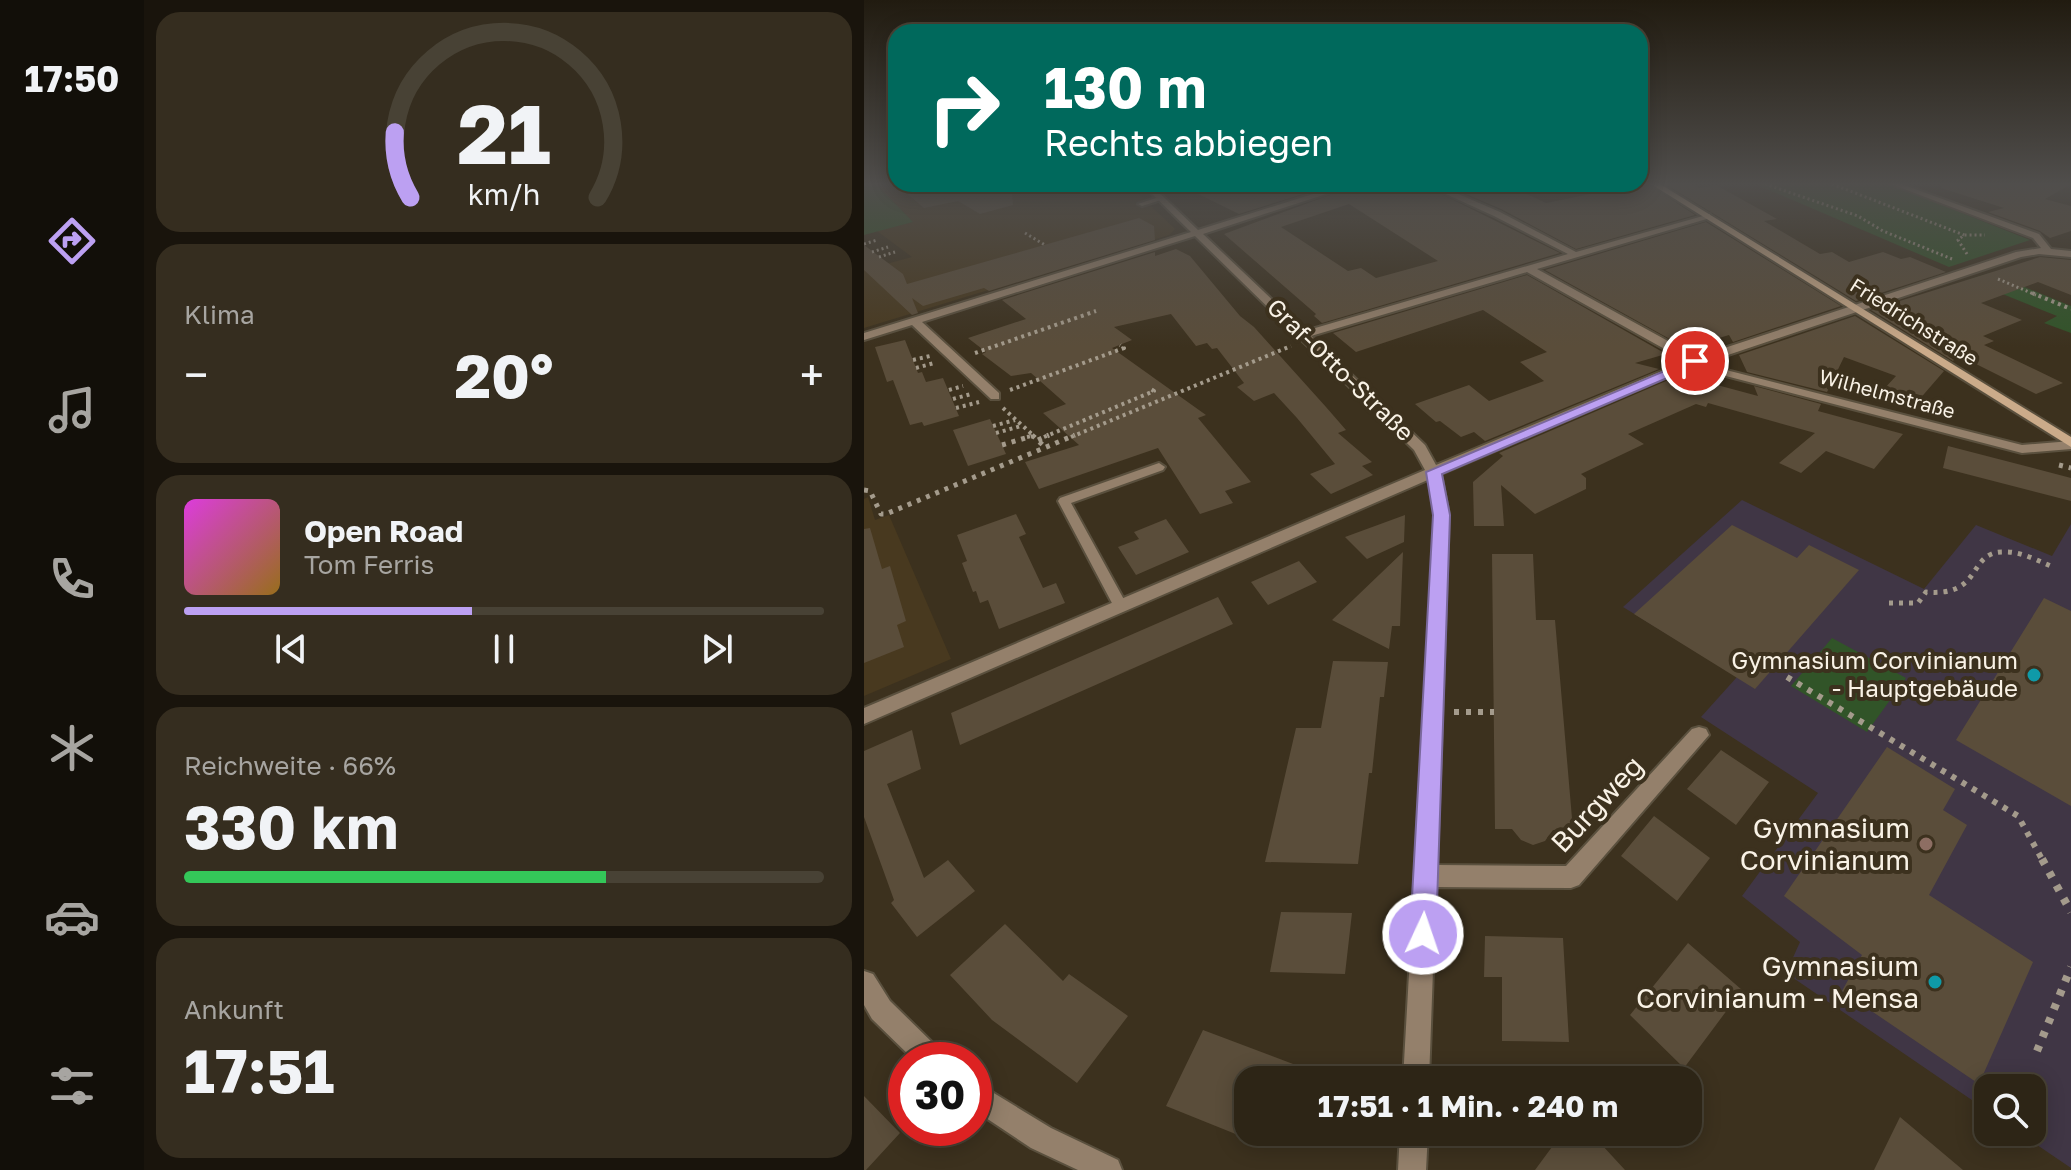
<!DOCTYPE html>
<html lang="de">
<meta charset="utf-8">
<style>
:root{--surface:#2d2516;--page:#352d1f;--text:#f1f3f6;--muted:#a7a5a1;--line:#484235;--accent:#bca0f2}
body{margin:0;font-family:"Golos Text",sans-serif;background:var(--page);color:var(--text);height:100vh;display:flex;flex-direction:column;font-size:30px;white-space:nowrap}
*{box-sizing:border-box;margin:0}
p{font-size:26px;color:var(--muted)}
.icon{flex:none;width:44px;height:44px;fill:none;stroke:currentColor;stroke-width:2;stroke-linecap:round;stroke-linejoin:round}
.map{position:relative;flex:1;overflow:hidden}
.side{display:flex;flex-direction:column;gap:12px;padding:12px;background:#19140c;width:720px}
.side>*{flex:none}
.guide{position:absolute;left:24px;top:24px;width:760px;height:168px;border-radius:24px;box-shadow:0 4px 20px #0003,0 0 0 2px var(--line);background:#00695c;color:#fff;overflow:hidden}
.buttons{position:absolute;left:1110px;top:1074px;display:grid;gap:16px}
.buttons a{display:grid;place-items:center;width:72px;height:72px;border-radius:16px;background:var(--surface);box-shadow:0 4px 20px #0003,0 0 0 2px var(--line);font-size:40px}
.speed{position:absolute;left:24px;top:1042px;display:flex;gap:16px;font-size:40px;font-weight:700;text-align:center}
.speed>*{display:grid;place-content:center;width:104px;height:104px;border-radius:50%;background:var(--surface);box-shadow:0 4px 20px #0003,0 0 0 2px var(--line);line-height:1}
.speed .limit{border:12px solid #d22;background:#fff;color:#111}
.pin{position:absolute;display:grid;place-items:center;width:68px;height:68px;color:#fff;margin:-34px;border:4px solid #fff;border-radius:50%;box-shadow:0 2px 8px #0007}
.me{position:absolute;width:88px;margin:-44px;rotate:3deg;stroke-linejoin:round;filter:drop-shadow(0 0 6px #0008)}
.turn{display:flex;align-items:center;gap:28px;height:168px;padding:0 24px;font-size:36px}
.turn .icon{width:104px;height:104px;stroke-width:2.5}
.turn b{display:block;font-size:56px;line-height:68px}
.big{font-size:60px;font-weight:700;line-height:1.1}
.side .card{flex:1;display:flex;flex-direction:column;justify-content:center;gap:12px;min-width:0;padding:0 28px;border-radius:24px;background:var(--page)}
.side .dial{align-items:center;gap:0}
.dial svg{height:208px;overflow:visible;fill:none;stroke:var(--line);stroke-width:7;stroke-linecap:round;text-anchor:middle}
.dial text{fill:var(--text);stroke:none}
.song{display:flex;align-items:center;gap:24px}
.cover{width:96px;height:96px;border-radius:12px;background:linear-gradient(135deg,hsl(300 70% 55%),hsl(40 70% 35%))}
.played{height:8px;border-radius:4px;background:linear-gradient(90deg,var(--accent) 45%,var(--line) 45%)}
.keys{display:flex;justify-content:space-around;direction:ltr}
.heat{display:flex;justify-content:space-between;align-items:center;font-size:44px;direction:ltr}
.charge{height:12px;border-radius:6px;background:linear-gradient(90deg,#34c759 66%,var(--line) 0)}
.trip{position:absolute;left:370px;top:1066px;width:468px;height:80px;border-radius:24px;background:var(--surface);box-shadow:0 4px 20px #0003,0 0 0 2px var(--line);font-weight:700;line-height:80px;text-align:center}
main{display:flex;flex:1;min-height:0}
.dock{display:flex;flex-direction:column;width:144px;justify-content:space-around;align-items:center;background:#120f09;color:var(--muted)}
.dock .icon{width:56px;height:56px}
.dock .current{color:var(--accent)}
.dock b{font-size:36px;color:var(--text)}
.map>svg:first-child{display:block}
.built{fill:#48391f}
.education{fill:#403645}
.green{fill:#315428}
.building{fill:#5a4d3a;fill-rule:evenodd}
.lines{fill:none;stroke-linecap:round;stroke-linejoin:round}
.lane-casing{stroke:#5a503e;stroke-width:4}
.street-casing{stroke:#5a503e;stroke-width:4}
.secondary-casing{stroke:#5a503e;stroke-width:4}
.path-far4{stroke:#a49b8c;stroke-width:3;stroke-dasharray:2 3;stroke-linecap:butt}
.path-far3{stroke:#a49b8c;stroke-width:4;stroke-dasharray:3 4;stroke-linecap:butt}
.path-far2{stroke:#a49b8c;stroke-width:5;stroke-dasharray:4 6;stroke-linecap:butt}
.path-far1{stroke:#a49b8c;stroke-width:6;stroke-dasharray:5 7;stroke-linecap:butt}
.path{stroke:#a49b8c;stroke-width:8;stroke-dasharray:6 9;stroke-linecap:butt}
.lane{fill:#94806b;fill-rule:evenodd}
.street{fill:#94806b;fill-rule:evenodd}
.secondary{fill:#cbab8a;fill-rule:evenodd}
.route{fill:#bca0f2;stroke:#7a689d;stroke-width:2}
.culture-dot{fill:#0f9aa8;stroke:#3c311e;stroke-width:3}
.education-dot{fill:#8d6e63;stroke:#3c311e;stroke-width:3}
.labels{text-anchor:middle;stroke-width:8;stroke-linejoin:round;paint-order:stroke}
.far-street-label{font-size:20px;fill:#f9f2e6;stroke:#3c311e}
.street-label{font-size:24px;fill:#f9f2e6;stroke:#3c311e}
.poi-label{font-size:24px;fill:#f9f2e6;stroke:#3c311e;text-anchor:end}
.near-street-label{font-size:28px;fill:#f9f2e6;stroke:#3c311e}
.near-poi-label{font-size:28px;fill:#f9f2e6;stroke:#3c311e;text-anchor:end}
</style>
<main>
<nav class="dock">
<b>17:50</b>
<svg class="icon current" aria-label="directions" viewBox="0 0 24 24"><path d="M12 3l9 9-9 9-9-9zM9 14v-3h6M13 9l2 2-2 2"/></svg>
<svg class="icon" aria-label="music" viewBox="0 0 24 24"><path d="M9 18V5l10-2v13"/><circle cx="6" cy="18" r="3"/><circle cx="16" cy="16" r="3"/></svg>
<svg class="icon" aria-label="phone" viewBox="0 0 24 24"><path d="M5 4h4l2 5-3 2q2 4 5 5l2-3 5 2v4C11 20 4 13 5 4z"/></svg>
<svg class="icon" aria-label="climate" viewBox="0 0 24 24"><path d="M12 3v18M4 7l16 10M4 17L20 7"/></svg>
<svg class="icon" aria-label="car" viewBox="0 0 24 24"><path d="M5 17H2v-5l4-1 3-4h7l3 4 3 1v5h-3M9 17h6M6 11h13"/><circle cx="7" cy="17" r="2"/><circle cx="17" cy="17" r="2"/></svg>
<svg class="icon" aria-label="filters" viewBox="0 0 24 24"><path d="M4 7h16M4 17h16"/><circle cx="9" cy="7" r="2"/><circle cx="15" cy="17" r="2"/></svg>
</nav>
<section class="side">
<div class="card dial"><svg viewBox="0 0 100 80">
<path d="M14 69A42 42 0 1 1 86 69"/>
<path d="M14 69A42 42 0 0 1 8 44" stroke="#bca0f2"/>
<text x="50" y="56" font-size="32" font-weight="700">21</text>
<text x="50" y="72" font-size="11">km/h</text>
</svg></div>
<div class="card"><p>Klima</p>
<div class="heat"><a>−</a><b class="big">20°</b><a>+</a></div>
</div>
<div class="card">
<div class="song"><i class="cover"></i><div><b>Open Road</b><p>Tom Ferris</p></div></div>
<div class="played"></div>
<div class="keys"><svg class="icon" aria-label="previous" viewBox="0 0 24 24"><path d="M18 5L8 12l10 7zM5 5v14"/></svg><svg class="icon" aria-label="pause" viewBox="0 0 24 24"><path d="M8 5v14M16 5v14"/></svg><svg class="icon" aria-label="next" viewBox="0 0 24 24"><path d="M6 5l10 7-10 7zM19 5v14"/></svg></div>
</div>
<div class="card"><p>Reichweite · 66%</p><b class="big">330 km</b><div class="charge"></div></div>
<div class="card"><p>Ankunft</p><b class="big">17:51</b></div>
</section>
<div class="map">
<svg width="1207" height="1170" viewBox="0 0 1207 1170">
<rect width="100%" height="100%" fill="#3c311e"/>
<path class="built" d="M12,184H264L311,229L305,235L0,328V270L48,257L13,231L49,222Z
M4,497L11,520L25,515L87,659L0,696V499Z"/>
<path class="education" d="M878,500L1060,589L1112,525L1188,556L1207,524V1168L1154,1132H1168V1088H1124V1111L922,973L936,942L878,896L954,793L837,717L873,677L759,607Z"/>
<path class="green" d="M0,184H12L49,222L0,235Z
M891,184H1025L1166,240L1085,267Z
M1126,273L1207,306V333L1180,323L1193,316L1104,280Z
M968,638L1042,678L1003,732L927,686Z"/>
<path class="building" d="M32,184H147L149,205L116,214L94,201L60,208Z
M314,184H471L375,214Z
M496,184H557L696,253L458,323L450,316L452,314L360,234ZM485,204L574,261L512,278L497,268L484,271L417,227Z
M579,184H641L682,203L751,189L744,184H784L831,215L712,249L637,209Z
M801,184H828L835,188L852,185L913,219L900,221L956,254L968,252L985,262L1019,252L1037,259L1046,257L1082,272L992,301Z
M1077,184H1207L1181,199L1207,206V231L1186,238L1176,231L1124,212L1140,208L1077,188Z
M275,218L290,226L291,240L125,291L120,288L59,306L48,298L54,313L48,315L0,270V245L39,274L43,284Z
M842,222L977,306L869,342L865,335L822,348L681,270Z
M312,249L326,256L376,316L390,327L462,407L482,430L474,433L508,462L498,466L509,475L467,494L446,474L471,464L433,418L410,393L390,401L373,387L380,383L353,348L348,349L343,343L332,346L307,314L250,327L268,340L248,348L342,415L334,418L387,482L361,491L369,503L336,514L294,448L175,489L161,462L215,445L179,413L202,404L167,373L147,376L118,354L122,352L104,338L162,319L138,300L291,252V256Z
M1176,257L1207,260V295L1174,282L1117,303L1158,320L1119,336L1130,341L1120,345L1199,383L1172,394L1094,355L1089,361L1007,310Z
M663,275L802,354L771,363L795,369L621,441L610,432L597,437L576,421L572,422L551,404L605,385L625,401L680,381L656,362L683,352L619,310L492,352L469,333Z
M991,316L1080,371L1054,401L1020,389L1032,376L980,357L963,392L883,372L875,355Z
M41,340L54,373L58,372L62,382L79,378L95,416L60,426L58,422L46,425L29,380L23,382L11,347Z
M816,375L894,396L890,386L957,404L954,411L1039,434L1010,469L962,451L937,473L915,463L951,433L844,403L842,407L832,404L764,434L780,444L717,474L722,478V489L671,514L637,485L640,526H610L609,482L639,456L635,453Z
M126,419L142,454L104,466L89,430Z
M1084,446L1207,478V501L1079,468Z
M152,514L162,534L155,537L179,588L192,583L201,603L135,629L124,600L116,603L112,591L109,592L98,563L103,561L93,535Z
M541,515L540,542L503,559L481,537Z
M302,519L325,552L272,575L254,547L275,539L270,532Z
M868,525L933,558L945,545L995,570L891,689L770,614Z
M6,528L18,569L26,566L42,621L33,625L40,647L0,663V529Z
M539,552L536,626H528L525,649L468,620Z
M628,554H669L672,620H691L709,830H689L681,841L669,845L657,840L648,829H631Z
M435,561L453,582L404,605L387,582Z
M354,597L369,624L96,745L87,713Z
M1180,598L1207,611V806L1092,740Z
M469,661L524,662L520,697H516L508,773H505L494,864L401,862L432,728H457Z
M48,730L57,769L23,784L60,878L84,860L111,891L53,937L27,903L30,900L0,817V751Z
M1023,747L1091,789L1079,810L1103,825L1065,895L1169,962L1115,1084L978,991L998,955L920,896Z
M857,750L905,782L872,825L823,789Z
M790,816L846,858L813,901L757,856Z
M417,912L488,913L481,974L406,972Z
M141,924L199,981L205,974L264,1016L213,1083L128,1020L86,975Z
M621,936L699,938L705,1042L638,1041V977H620Z
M824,943L878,990L820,1068L766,1015Z
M339,1030L466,1078L465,1080H384V1139L302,1106Z
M0,1096L36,1133L2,1170H0Z
M1036,1117L1099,1170H1010Z
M699,1132H726L761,1170H671Z"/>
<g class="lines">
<defs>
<path id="lane" d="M298,196L300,199L278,206L274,204Z
M295,463L301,467L299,470L207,503L263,605L256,610L249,605L194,501L196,498Z"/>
<path id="street" d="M278,184H286L334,230L481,184H493L339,234L441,331L704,254L630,216L560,184H571L636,212L712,252L846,214V218L673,269L833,357L1152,252L1177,248L1169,238L1027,184H1037L1175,234L1187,249L1207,251V257L1175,254L1157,257L843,362L866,371L1158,445L1207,441V449L1158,453L858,375L832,365L577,474L585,515L573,865L702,866L828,729L835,727L842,729L845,735L715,885L707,888L572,887L565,1080H539L571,515L566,479L0,724V708L561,470L550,450L331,236L58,322L135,393V399H127L48,325L0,340V333L327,232ZM663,272L822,361L572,465L561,445L447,336Z
M0,971L9,974L26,1001L77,1051L81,1060H50L8,1019L0,1005Z
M110,1081L187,1128L254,1160L258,1170H214L167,1148L110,1110Z
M536,1132H564L562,1170H534Z"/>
<path id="secondary" d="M787,184H796L1207,437V447Z"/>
</defs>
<use href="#lane" class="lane-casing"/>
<use href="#street" class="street-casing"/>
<use href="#secondary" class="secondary-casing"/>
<path class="path-far4" d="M901,184L994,216L1019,231L1088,259
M968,184L1100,235
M161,233L181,245
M0,244L13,240
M8,252L24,247
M1103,254L1094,240L1100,235H1121
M15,257L31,252
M1134,279L1172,295"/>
<path class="path-far3" d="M1168,293L1207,309
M111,353L232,311
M49,360L66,356
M52,368L70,363
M85,390L99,386
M146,390L260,348L256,345
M89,399L107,394
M92,408L115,402
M139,408L171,437
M129,426L151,420
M132,433L157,426
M163,437L168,436
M180,437L290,391L285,388
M207,437L427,346"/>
<path class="path-far2" d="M168,435L182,448
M174,440L185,435
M138,445L168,436
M1195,465L1207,468
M0,490L6,491L17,514H22L211,435
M1025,603H1054L1062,592C1120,597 1103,552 1139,552C1156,551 1172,560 1187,566"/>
<path class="path-far1" d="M923,677L1154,816L1179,861
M590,712H630"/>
<path class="path" d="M1178,859L1207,912
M1173,1051L1207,967"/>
<use href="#lane" class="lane"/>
<use href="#street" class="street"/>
<use href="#secondary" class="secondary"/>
</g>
<linearGradient id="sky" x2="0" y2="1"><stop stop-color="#211b10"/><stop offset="0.53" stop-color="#504e4c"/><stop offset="1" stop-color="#504e4c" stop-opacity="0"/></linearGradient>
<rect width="1207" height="347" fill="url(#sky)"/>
<path class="route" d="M831,358L838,361L836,364L578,474L586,515L572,934L568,944L559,948L550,944L546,934L569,515L562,472Z"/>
<g class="culture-dot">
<circle cx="1170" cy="675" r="8"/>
<circle cx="1071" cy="982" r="8"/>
</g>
<circle class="education-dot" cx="1062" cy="844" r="8"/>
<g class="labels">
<g class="far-street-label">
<text transform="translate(1050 322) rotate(32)" y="7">Friedrichstraße</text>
<text transform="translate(1023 394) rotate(15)" y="7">Wilhelmstraße</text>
</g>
<g class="street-label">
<text transform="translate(476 370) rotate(44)" y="8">Graf-Otto-Straße</text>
</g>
<g class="poi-label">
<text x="1154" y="669">Gymnasium Corvinianum<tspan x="1154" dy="28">- Hauptgebäude</tspan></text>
</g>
<g class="near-street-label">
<text transform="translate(733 804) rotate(-47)" y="10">Burgweg</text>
</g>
<g class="near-poi-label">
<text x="1046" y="838">Gymnasium<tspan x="1046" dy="32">Corvinianum</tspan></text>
<text x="1055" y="976">Gymnasium<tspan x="1055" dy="32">Corvinianum - Mensa</tspan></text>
</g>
</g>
</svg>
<div class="buttons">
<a><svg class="icon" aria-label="search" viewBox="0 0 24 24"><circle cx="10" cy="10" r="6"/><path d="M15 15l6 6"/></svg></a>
</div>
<div class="speed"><div class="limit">30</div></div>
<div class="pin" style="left:831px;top:361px;background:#d93025"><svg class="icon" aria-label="arrive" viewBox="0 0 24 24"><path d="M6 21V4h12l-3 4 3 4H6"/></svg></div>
<svg class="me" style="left:559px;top:934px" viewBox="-20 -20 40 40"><circle r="17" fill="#bca0f2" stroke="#fff" stroke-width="3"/><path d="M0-11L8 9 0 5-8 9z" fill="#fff"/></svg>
<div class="trip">17:51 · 1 Min. · 240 m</div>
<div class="guide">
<div class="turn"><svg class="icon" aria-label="right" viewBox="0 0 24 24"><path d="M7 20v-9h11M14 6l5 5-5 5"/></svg><div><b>130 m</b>Rechts abbiegen</div></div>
</div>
</div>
</main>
